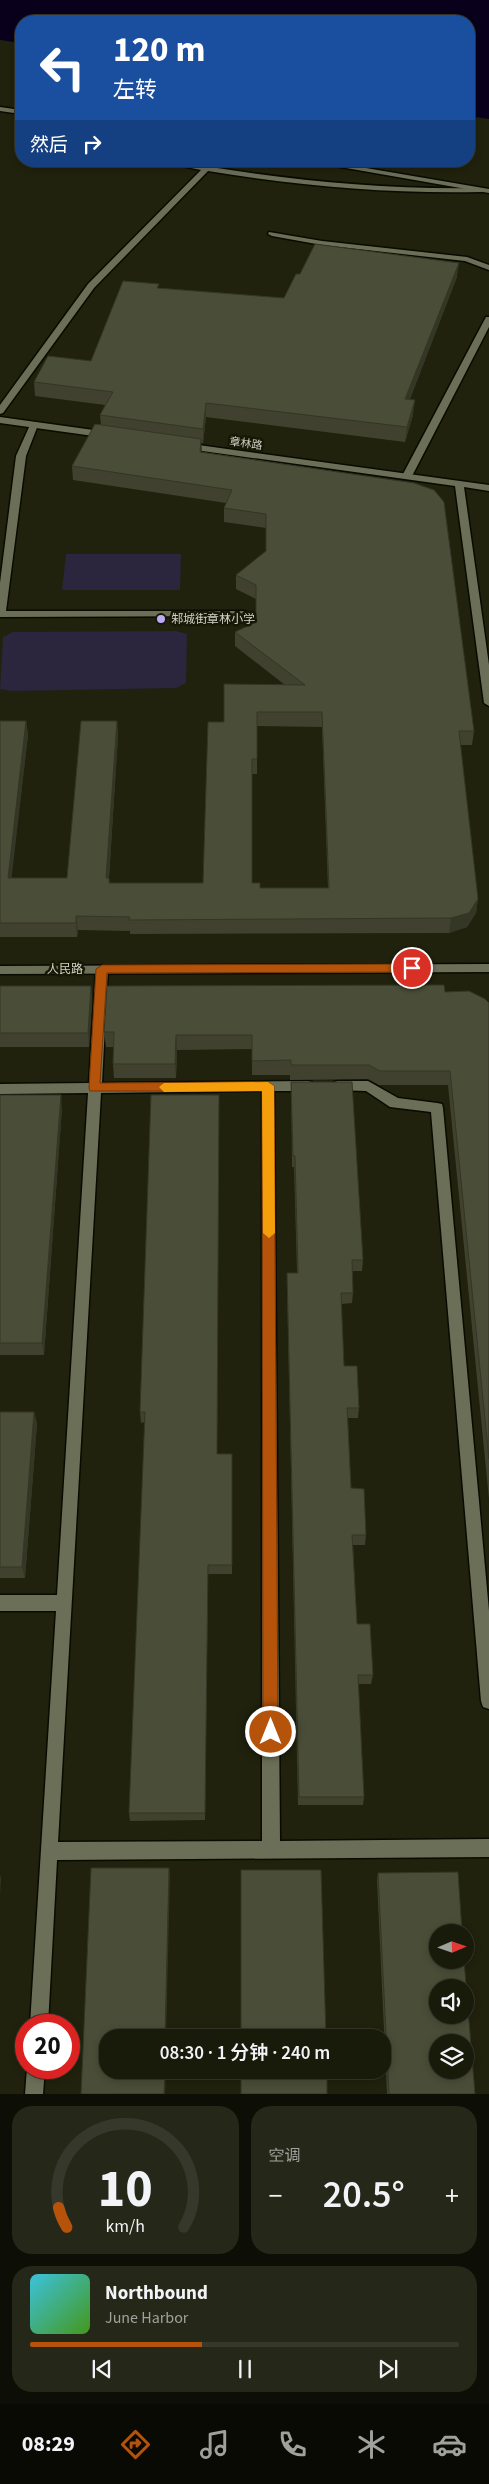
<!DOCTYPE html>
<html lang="zh">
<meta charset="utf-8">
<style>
:root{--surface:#181a0a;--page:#252718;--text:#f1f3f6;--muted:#9fa19c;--line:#36382b;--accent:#b45309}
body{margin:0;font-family:"Source Sans 3","Noto Sans SC",sans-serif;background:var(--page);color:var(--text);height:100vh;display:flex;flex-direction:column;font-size:19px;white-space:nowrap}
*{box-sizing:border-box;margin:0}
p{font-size:16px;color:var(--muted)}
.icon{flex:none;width:28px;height:28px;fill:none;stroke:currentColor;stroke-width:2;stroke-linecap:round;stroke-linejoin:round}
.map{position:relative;height:2094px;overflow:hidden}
.panel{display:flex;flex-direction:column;gap:12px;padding:12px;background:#0d0e06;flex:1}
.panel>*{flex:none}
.top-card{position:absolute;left:15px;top:15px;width:460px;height:152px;border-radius:20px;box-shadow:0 2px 8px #0003,0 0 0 1px var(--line);background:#1a4fa0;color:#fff;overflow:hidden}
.needle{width:32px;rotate:88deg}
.buttons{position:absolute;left:429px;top:1924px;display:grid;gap:10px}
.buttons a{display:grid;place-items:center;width:45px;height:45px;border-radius:50%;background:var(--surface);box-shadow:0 2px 8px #0003,0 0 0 1px var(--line);font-size:25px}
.speed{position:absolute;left:15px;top:2014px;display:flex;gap:10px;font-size:25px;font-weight:700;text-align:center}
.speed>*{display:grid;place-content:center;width:65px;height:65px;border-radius:50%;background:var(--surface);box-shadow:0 2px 8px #0003,0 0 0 1px var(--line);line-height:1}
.speed .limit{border:8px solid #d22;background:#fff;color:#111}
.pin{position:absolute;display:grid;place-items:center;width:42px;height:42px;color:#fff;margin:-21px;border:2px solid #fff;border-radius:50%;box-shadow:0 1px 5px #0007}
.me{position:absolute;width:55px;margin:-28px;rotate:0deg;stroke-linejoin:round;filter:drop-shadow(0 0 4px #0008)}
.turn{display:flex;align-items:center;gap:18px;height:105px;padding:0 15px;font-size:22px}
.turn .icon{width:65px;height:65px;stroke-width:2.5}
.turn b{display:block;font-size:35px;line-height:42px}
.then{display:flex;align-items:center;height:48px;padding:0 15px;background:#0003;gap:10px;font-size:19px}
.big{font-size:38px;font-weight:600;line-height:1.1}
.panel .widget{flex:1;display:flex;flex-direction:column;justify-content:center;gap:8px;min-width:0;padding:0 18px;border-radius:20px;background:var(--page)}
.panel .dial{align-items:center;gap:0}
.dial svg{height:130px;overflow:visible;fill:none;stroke:var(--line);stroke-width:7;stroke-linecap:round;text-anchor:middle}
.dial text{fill:var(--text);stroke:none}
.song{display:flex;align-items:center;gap:15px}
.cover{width:60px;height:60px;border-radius:8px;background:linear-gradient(135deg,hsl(190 70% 55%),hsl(100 70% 35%))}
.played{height:5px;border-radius:2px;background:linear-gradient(90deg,var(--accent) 40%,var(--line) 40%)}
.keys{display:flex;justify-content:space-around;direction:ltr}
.heat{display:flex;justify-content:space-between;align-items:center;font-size:28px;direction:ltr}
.panel .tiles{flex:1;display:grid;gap:12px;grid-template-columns:1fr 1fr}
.widget:last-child{grid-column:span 2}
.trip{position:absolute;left:99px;top:2029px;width:292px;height:50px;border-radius:20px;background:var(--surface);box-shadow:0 2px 8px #0003,0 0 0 1px var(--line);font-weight:600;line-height:50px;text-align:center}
.tabs{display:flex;height:80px;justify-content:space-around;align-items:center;background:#0a0a04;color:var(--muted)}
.tabs .icon{width:35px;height:35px}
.tabs .selected{color:var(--accent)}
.tabs b{font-size:22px;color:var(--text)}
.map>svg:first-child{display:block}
.green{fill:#2b253d}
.water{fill:#09011b}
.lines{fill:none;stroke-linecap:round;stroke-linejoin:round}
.service-casing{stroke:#0a0b00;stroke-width:3}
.tertiary-casing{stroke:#0a0b00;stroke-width:3}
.secondary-casing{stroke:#0a0b00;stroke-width:3}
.service{fill:#6c6f58;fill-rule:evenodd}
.tertiary{fill:#6c6f58;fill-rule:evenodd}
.secondary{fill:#6c6f58;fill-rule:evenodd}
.wall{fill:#40422f;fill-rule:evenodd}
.shaded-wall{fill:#343626}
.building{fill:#4a4d37;stroke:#343626;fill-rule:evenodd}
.route{fill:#b45309;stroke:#753606}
.slow{fill:#f59e0b}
.poi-dot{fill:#bcaaf5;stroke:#171805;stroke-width:2}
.labels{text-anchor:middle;stroke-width:5;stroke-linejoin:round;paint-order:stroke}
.far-street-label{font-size:11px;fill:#d1d3c7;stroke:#171805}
.poi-label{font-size:12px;fill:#d1d3c7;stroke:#171805;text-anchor:start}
.street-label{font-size:12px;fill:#d1d3c7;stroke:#171805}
</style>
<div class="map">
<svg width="489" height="2094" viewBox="0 0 489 2094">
<rect width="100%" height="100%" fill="#20220d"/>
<path class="green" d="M66,554H181L180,590H62Z
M176,631L187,634L186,683L176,688L12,691L0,689L3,637L13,632Z"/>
<path class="water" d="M0,0H489V119L469,116V21H21V43L0,40Z"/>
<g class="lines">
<defs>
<path id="service" d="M157,161H175C277,179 378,190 481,188L485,190L481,192C389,194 299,186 208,171L94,288L3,413L0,414V405L88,284L201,170Z
M269,232L322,241L467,257L489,265V270L465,261L322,245L272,236L268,234Z
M486,317H489V327L412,476L407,479L404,478L402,476Z
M34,422L38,425L26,456L6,611H243L247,612V616L0,617V583L16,456L30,425Z
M102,965L108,969L102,1083L308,1081L312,1082L314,1086L312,1090L308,1091H274L280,1841L489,1839V1857L57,1860L48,2025H30L56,1611H0V1595H57L88,1093L0,1094V1084L89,1083L96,969ZM262,1091V1841L58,1842L101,1093Z
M338,1081H368L398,1098L437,1103L442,1104L443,1108L489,1611V1709L483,1707L481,1701L431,1112L390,1107L366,1091L334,1090L332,1086L334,1082Z
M27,2068H45L43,2094H25Z"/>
<path id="tertiary" d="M0,417L108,432L112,435L108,438L0,423Z
M184,443L489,485V491L464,487L489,665V706L484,703L455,486L181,448V444Z
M489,964V972L0,974V966Z"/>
<path id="secondary" d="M0,107L21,110V114L0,111Z
M306,161H325L489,189V193Z"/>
</defs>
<use href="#service" class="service-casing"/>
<use href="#tertiary" class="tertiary-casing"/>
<use href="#secondary" class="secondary-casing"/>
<use href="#service" class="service"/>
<use href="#tertiary" class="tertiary"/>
<use href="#secondary" class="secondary"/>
</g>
<path class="wall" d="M300,274L457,277L410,399L413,415L405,442L206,417L203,443H201L202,452L414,483L474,731L472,745H460L478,899L476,913L467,927L449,933L130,934V931L78,930L77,937H0V721H26L28,735L11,878H67L117,721L118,736L109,878L110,883H203L224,722L285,685L235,646V632L256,622V599L236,589V575L266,552V528L224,522V508L226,503L73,480L72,466L101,425L100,415L105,405L35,396L34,382L91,361L159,288L284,298ZM257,726L322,727L328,888H260L252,883V774H257Z
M0,986H91L92,1001L89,1047H0Z
M445,992L489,1003V1499L448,1085H379L368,1079L290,1080V1075H252V1049L177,1050L176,1078H114L113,1064L114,1047H106L104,1032Z
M291,1082L363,1260L362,1271H352L353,1293L352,1303L341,1304L344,1366L359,1408L358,1418H348L351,1488L366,1535L365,1545H353L357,1624L373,1675L371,1684H358L364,1797L363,1805H298L287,1284V1273H297L294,1167H292Z
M0,1095L62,1108L44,1355H0Z
M151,1095L217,1454H232V1574H208L205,1820L130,1821L129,1813L145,1422L141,1423L140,1412Z
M0,1412H34L37,1424L25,1578H0Z
M378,1873L475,2094H387L377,1880Z"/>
<path class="shaded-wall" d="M459,263L457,277L404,413L405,399Z
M415,400L413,415L405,442L407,427Z
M206,403V417L203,443V429Z
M201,439L202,453L200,452Z
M26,721L28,735L10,892L8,878Z
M117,721L118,736L108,892L106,878Z
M478,899L476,913L467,927L449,933L451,918Z
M76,916L78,930L77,937L76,923Z
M91,986L92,1001L89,1047L88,1033Z
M176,1035L177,1050L176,1078L175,1064Z
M61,1095L62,1108L44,1355L42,1343Z
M34,1412L37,1424L25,1578L22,1567Z
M208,1565V1574L205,1820V1813Z
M169,1868L170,1875L166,2038H165Z
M0,1875L1,1878L0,1896Z
M165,2070H166L165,2094H164Z"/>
<path class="building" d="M315,244L459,263L405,399L415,400L407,427L206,403L203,429L100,415L113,392L34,382L48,356L91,361L123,281L159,284L157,288L284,298L296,274H300Z
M95,424L201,439L200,452L414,483L434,490L444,502L474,731H459L478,899L469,913L451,918L129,920L130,917L76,916V923H0V721H26L8,878H67L81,721H117L106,878H109V883H203L208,722H224V684L305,685L235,632L256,622V585L236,575L266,551V514L224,508L232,490L72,466ZM257,712H322L329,888H260V883H252V759H257Z
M444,985L445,992L469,991L485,999L489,1003V1459L450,1071H380L369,1065H291V1060L252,1061V1035H176L175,1064H113L114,1032H104L107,986Z
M0,986H91L88,1033H0Z
M291,1082H352L363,1260H352L353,1293H341L344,1366H357L359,1408H347L351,1488L364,1489L366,1535H352L357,1624H370L373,1675H358L364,1797H299L287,1273H298L295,1156H293Z
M0,1095H61L42,1343H0Z
M151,1095H219L217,1454H232V1565H208L205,1813H129L145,1412H140Z
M0,1412H34L22,1567H0Z
M91,1868H169L165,2038H108V2070H165L164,2094H81Z
M241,1870H321L326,2038H241Z
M458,1872L462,1932H438V1960H464L475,2094H389L378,1873ZM438,1988H465V2015H438ZM438,2042H465V2070H438Z
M241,2070H327V2094H241Z"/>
<path class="route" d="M412,964L417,968L412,972L107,973L100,1083L268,1082L274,1086L278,1732L276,1737L271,1739L266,1737L263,1732L262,1091H90L89,1088L96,969L102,965Z"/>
<path class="slow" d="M268,1082L274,1086L275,1233L269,1238L263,1233L262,1091L164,1092L159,1087L164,1083Z"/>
<circle class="poi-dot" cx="161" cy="619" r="5"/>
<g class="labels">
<g class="far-street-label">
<text transform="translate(246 443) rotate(8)" y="4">章林路</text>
</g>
<g class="poi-label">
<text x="171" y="623">邾城街章林小学</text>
</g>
<g class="street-label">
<text x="65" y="973">人民路</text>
</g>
</g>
</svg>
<div class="buttons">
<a><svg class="needle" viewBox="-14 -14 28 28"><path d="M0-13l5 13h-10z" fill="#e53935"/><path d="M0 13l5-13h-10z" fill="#9fa19c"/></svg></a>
<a><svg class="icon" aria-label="sound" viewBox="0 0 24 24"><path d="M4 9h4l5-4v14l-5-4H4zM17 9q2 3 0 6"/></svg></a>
<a><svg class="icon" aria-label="layers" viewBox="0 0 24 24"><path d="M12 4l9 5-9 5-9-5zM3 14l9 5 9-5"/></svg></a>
</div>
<div class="speed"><div class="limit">20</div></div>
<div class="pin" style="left:412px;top:968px;background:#d93025"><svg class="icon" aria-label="arrive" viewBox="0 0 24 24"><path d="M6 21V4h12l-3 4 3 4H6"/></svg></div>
<svg class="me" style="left:271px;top:1732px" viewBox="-20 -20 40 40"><circle r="17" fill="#b45309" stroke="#fff" stroke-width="3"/><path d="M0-11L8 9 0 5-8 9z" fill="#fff"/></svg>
<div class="trip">08:30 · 1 分钟 · 240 m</div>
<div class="top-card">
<div class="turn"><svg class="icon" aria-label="left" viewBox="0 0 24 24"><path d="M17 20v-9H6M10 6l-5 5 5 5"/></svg><div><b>120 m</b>左转</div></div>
<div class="then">然后<svg class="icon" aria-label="right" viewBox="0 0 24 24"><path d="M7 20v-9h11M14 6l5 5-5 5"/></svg></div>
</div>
</div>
<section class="panel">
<div class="tiles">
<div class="widget dial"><svg viewBox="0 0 100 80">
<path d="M14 69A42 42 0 1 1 86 69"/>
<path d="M14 69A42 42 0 0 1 9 57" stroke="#b45309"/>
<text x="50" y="56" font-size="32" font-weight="700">10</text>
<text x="50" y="72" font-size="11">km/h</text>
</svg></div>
<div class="widget"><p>空调</p>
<div class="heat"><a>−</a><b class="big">20.5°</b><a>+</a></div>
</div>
<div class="widget">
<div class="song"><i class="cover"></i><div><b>Northbound</b><p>June Harbor</p></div></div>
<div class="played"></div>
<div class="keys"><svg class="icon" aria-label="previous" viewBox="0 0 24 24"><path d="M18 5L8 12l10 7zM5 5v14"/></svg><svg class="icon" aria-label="pause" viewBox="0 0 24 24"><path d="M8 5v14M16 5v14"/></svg><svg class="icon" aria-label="next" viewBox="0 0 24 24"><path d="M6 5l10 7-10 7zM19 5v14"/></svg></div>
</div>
</div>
</section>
<nav class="tabs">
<b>08:29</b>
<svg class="icon selected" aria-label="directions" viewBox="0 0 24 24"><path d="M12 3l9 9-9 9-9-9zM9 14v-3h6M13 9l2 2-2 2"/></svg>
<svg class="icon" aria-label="music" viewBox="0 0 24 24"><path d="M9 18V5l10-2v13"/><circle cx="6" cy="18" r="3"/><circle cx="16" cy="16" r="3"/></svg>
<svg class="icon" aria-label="phone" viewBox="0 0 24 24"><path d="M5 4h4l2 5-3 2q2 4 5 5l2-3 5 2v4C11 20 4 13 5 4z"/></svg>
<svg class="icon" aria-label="climate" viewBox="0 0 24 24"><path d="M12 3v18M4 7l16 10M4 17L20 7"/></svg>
<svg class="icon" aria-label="car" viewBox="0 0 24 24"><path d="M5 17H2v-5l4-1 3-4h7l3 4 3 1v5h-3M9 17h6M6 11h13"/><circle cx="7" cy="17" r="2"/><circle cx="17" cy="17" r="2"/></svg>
</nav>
